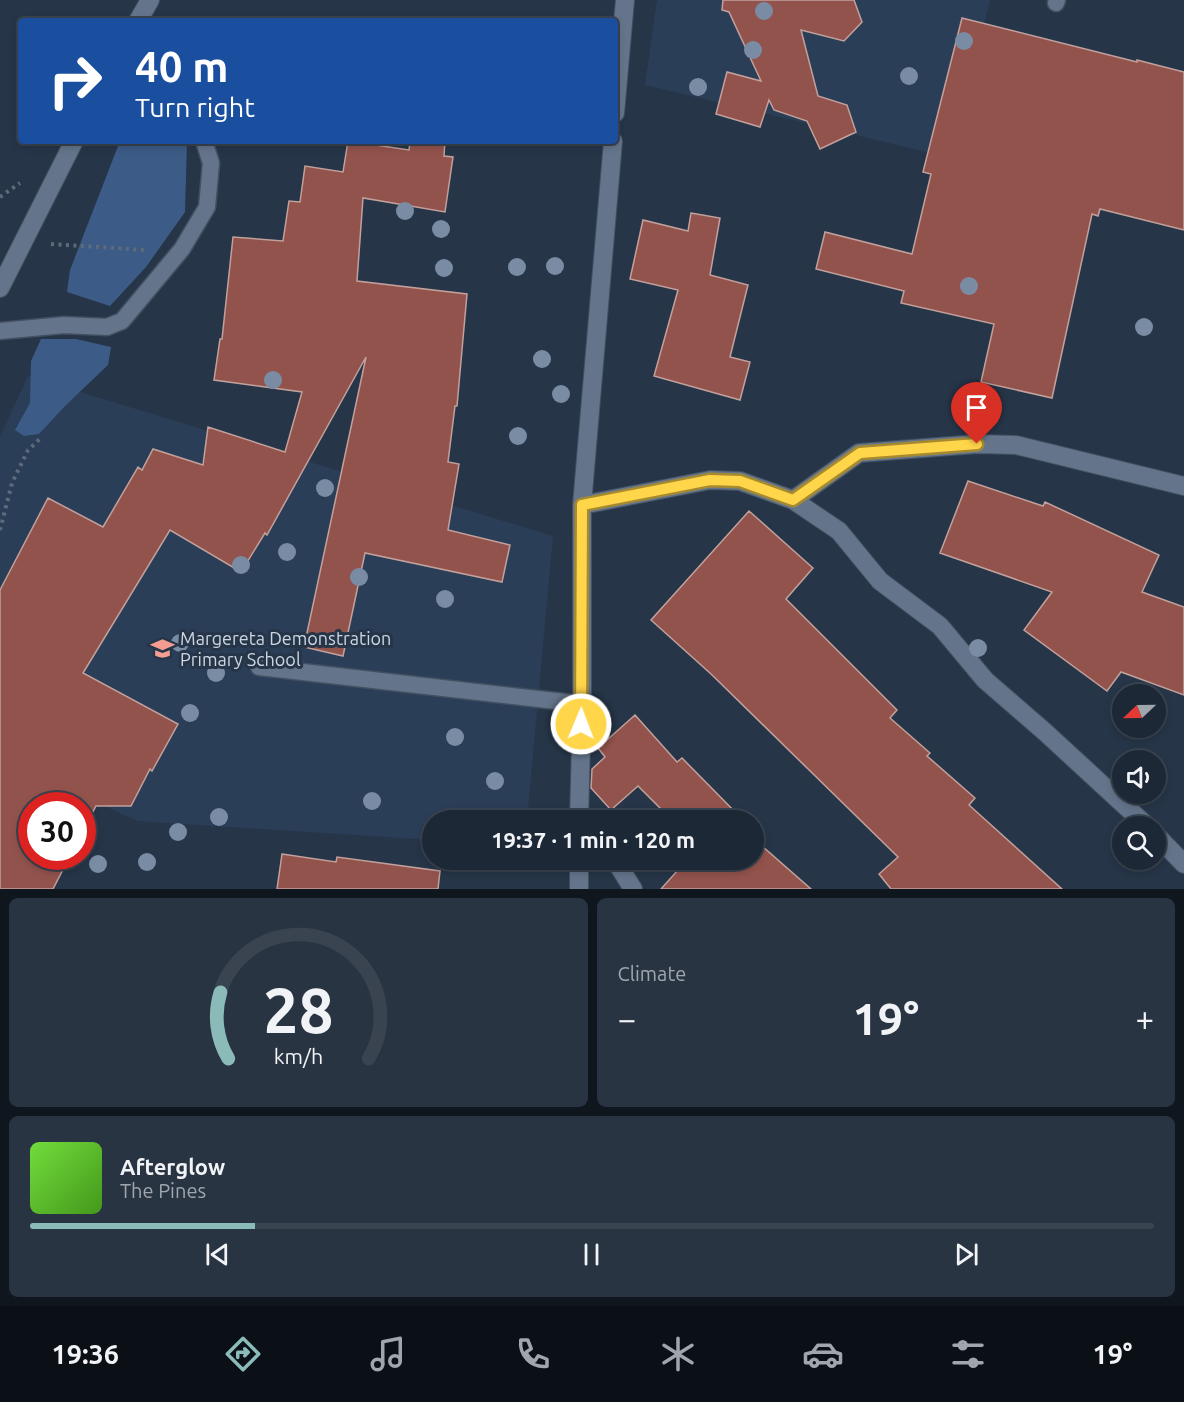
<!DOCTYPE html>
<meta charset="utf-8">
<style>
:root{--surface:#1c2836;--page:#293442;--text:#f1f3f6;--muted:#a0a6ad;--line:#3a4451;--accent:#8bbbb9}
body{margin:0;font-family:Ubuntu,sans-serif;background:var(--page);color:var(--text);height:100vh;display:flex;flex-direction:column;font-size:22px;white-space:nowrap}
*{box-sizing:border-box;margin:0}
p{font-size:20px;color:var(--muted)}
.icon{flex:none;width:33px;height:33px;fill:none;stroke:currentColor;stroke-width:2;stroke-linecap:round;stroke-linejoin:round}
.map{position:relative;height:889px;overflow:hidden}
.sheet{display:flex;flex-direction:column;gap:9px;padding:9px;background:#0f161e;flex:1}
.sheet>*{flex:none}
.banner{position:absolute;left:18px;top:18px;width:600px;height:126px;border-radius:6px;box-shadow:0 3px 9px #0003,0 0 0 2px var(--line);background:#1a4fa0;color:#fff;overflow:hidden}
.needle{width:39px;rotate:248deg}
.tools{position:absolute;left:1112px;top:684px;display:grid;gap:12px}
.tools a{display:grid;place-items:center;width:54px;height:54px;border-radius:50%;background:var(--surface);box-shadow:0 3px 9px #0003,0 0 0 2px var(--line);font-size:30px}
.speed{position:absolute;left:18px;top:792px;display:flex;gap:12px;font-size:30px;font-weight:700;text-align:center}
.speed>*{display:grid;place-content:center;width:78px;height:78px;border-radius:50%;background:var(--surface);box-shadow:0 3px 9px #0003,0 0 0 2px var(--line);line-height:1}
.speed .limit{border:9px solid #d22;background:#fff;color:#111}
.pin{position:absolute;display:grid;place-items:center;width:51px;height:51px;color:#fff;margin:-62px -26px;border-radius:50% 50% 50% 0;rotate:-45deg;box-shadow:0 0 6px #0007}
.pin .icon{rotate:45deg}
.me{position:absolute;width:66px;margin:-33px;rotate:1deg;stroke-linejoin:round;filter:drop-shadow(0 0 4px #0008)}
.turn{display:flex;align-items:center;gap:21px;height:126px;padding:0 18px;font-size:27px}
.turn .icon{width:78px;height:78px;stroke-width:2.5}
.turn b{display:block;font-size:42px;line-height:51px}
.big{font-size:45px;font-weight:600;line-height:1.1}
.sheet .tile{flex:1;display:flex;flex-direction:column;justify-content:center;gap:9px;min-width:0;padding:0 21px;border-radius:9px;background:var(--page)}
.sheet .dial{align-items:center;gap:0}
.dial svg{height:156px;overflow:visible;fill:none;stroke:var(--line);stroke-width:7;stroke-linecap:round;text-anchor:middle}
.dial text{fill:var(--text);stroke:none}
.song{display:flex;align-items:center;gap:18px}
.cover{width:72px;height:72px;border-radius:9px;background:linear-gradient(135deg,hsl(100 70% 55%),hsl(100 70% 35%))}
.played{height:6px;border-radius:3px;background:linear-gradient(90deg,var(--accent) 20%,var(--line) 20%)}
.keys{display:flex;justify-content:space-around;direction:ltr}
.heat{display:flex;justify-content:space-between;align-items:center;font-size:33px;direction:ltr}
.sheet .tiles{flex:1;display:grid;gap:9px;grid-template-columns:1fr 1fr}
.tile:last-child{grid-column:span 2}
.trip{position:absolute;left:422px;top:810px;width:342px;height:60px;border-radius:30px;background:var(--surface);box-shadow:0 3px 9px #0003,0 0 0 2px var(--line);font-weight:600;line-height:60px;text-align:center}
.dock{display:flex;height:96px;justify-content:space-around;align-items:center;background:#0b1016;color:var(--muted)}
.dock .icon{width:42px;height:42px}
.dock .selected{color:var(--accent)}
.dock b{font-size:27px;color:var(--text)}
.map>svg:first-child{display:block}
.built{fill:#2b3e57}
.green{fill:#3c5c87}
.building{fill:#93534d;stroke:#c2a19d;stroke-width:1.5}
.lines{fill:none;stroke-linecap:round;stroke-linejoin:round}
.lane-casing{stroke:#435061;stroke-width:19}
.street-casing{stroke:#435061;stroke-width:20}
.path{stroke:#5d6b7b;stroke-width:4;stroke-dasharray:3 4.5;stroke-linecap:butt}
.lane{stroke:#64758b;stroke-width:16}
.street{stroke:#64758b;stroke-width:18}
.tree{fill:#7a8ca4}
.route-casing{stroke:#a68a30;stroke-width:15}
.route{stroke:#ffd54a;stroke-width:10}
.labels{text-anchor:middle;stroke-width:6;stroke-linejoin:round;paint-order:stroke}
.poi-label{font-size:18px;fill:#cdd7e3;stroke:#263548;text-anchor:start}
</style>
<div class="map">
<svg width="1184" height="889" viewBox="0 0 1184 889">
<rect width="100%" height="100%" fill="#263548"/>
<path class="built" d="M657,0H990L952,158L645,85Z
M28,376L553,536L527,820H432V840L138,821L0,759V436Z"/>
<path class="green" d="M120,141H187L185,212L146,267L110,306L67,292L70,270Z
M41,339H76L111,347L108,365L65,406L39,434L24,436L15,430L30,403L31,361Z"/>
<path class="building" d="M723,0H854L862,22L844,41L801,30L818,96L847,105L856,132L820,149L807,121L774,110L769,100L760,127L716,114L727,72L761,81L729,12L722,10Z
M962,18L1137,62V60L1184,72V230L1100,209L1098,216L1092,214L1052,398L981,382L994,324L901,303L904,291L816,269L825,232L912,254L931,174L923,172Z
M348,141L409,150L410,141H445L444,156L453,157L445,212L363,198L357,281L467,294L457,406H455L448,462L459,464L448,530L510,545L502,582L365,553L343,656L304,647L366,357L267,535L265,533L241,572L170,530L83,673L178,724L152,771L150,769L131,806H96L82,832V806H32V856H70L53,889H0V590L48,498L103,527L138,467L142,470L153,449L203,465L208,427L285,452L302,392L214,380L220,339H222L233,237L283,241L289,201L300,202L305,166L343,172Z
M691,213L720,218L710,275L748,285L730,357L750,362L740,400L654,376L678,290L630,279L643,220L688,231Z
M968,481L1043,506L1045,502L1159,555L1142,592L1184,607V695L1121,672L1107,691L1024,630L1052,592L940,553Z
M749,511L813,568L786,599L897,710L890,718L930,753L927,756L975,798L969,805L1062,889H891L879,874L898,857L711,674L651,620Z
M635,715L677,762L682,758L743,820H672L638,786L611,810L591,788L592,769L605,757L598,748Z
M753,838L811,889H661L687,860H753Z
M282,854L336,862L337,857L440,871L438,889H277Z"/>
<g class="lines">
<defs>
<path id="lane" d="M1056,3L1057,0
M0,331L64,325L107,327L122,321L182,249L207,207L211,163L204,141
M259,667L582,704"/>
<path id="street" d="M138,21L150,0
M615,113L625,0
M0,288L74,141
M793,500L859,453L977,444L1016,445L1184,486
M582,505L710,480L740,481L793,500L839,531L880,581L940,626L985,680L1045,732L1147,826
M579,820L582,704V505L613,141
M1155,834L1184,864
M579,860V889
M615,860L633,889"/>
</defs>
<use href="#lane" class="lane-casing"/>
<use href="#street" class="street-casing"/>
<path class="path" d="M0,197L20,183
M51,244L145,250
M0,530L12,483L28,450L42,437"/>
<use href="#lane" class="lane"/>
<use href="#street" class="street"/>
</g>
<g class="tree">
<circle cx="764" cy="11" r="9"/>
<circle cx="964" cy="41" r="9"/>
<circle cx="753" cy="50" r="9"/>
<circle cx="909" cy="76" r="9"/>
<circle cx="698" cy="87" r="9"/>
<circle cx="405" cy="211" r="9"/>
<circle cx="441" cy="229" r="9"/>
<circle cx="555" cy="266" r="9"/>
<circle cx="517" cy="267" r="9"/>
<circle cx="444" cy="268" r="9"/>
<circle cx="969" cy="286" r="9"/>
<circle cx="1144" cy="327" r="9"/>
<circle cx="542" cy="359" r="9"/>
<circle cx="273" cy="380" r="9"/>
<circle cx="561" cy="394" r="9"/>
<circle cx="518" cy="436" r="9"/>
<circle cx="325" cy="488" r="9"/>
<circle cx="287" cy="552" r="9"/>
<circle cx="241" cy="565" r="9"/>
<circle cx="359" cy="577" r="9"/>
<circle cx="445" cy="599" r="9"/>
<circle cx="180" cy="643" r="9"/>
<circle cx="978" cy="648" r="9"/>
<circle cx="216" cy="673" r="9"/>
<circle cx="190" cy="713" r="9"/>
<circle cx="455" cy="737" r="9"/>
<circle cx="495" cy="781" r="9"/>
<circle cx="372" cy="801" r="9"/>
<circle cx="219" cy="817" r="9"/>
<circle cx="178" cy="832" r="9"/>
<circle cx="147" cy="862" r="9"/>
<circle cx="98" cy="864" r="9"/>
</g>
<g class="lines">
<defs>
<path id="route" d="M581,724L582,505L710,480L740,481L793,500L860,453L977,444"/>
</defs>
<use href="#route" class="route-casing"/>
<use href="#route" class="route"/>
</g>
<defs>
<symbol id="school-bare" viewBox="-9 -9 18 18"><path d="M0-5L7-2L0 1L-7-2ZM-4 1L0 2.5L4 1V4Q0 6-4 4Z" fill="#f59c93" stroke="#263548" stroke-width="2.5" paint-order="stroke"/></symbol>
</defs>
<g fill-rule="evenodd">
<use href="#school-bare" x="146" y="632" width="33" height="33"/>
</g>
<g class="labels">
<g class="poi-label">
<text x="180" y="645">Margereta Demonstration<tspan x="180" dy="21">Primary School</tspan></text>
</g>
</g>
</svg>
<div class="tools">
<a><svg class="needle" viewBox="-14 -14 28 28"><path d="M0-13l5 13h-10z" fill="#e53935"/><path d="M0 13l5-13h-10z" fill="#a0a6ad"/></svg></a>
<a><svg class="icon" aria-label="sound" viewBox="0 0 24 24"><path d="M4 9h4l5-4v14l-5-4H4zM17 9q2 3 0 6"/></svg></a>
<a><svg class="icon" aria-label="search" viewBox="0 0 24 24"><circle cx="10" cy="10" r="6"/><path d="M15 15l6 6"/></svg></a>
</div>
<div class="speed"><div class="limit">30</div></div>
<div class="pin" style="left:977px;top:444px;background:#d93025"><svg class="icon" aria-label="arrive" viewBox="0 0 24 24"><path d="M6 21V4h12l-3 4 3 4H6"/></svg></div>
<svg class="me" style="left:581px;top:724px" viewBox="-20 -20 40 40"><circle r="17" fill="#ffd54a" stroke="#fff" stroke-width="3"/><path d="M0-11L8 9 0 5-8 9z" fill="#fff"/></svg>
<div class="trip">19:37 · 1 min · 120 m</div>
<div class="banner">
<div class="turn"><svg class="icon" aria-label="right" viewBox="0 0 24 24"><path d="M7 20v-9h11M14 6l5 5-5 5"/></svg><div><b>40 m</b>Turn right</div></div>
</div>
</div>
<section class="sheet">
<div class="tiles">
<div class="tile dial"><svg viewBox="0 0 100 80">
<path d="M14 69A42 42 0 1 1 86 69"/>
<path d="M14 69A42 42 0 0 1 10 35" stroke="#8bbbb9"/>
<text x="50" y="56" font-size="32" font-weight="700">28</text>
<text x="50" y="72" font-size="11">km/h</text>
</svg></div>
<div class="tile"><p>Climate</p>
<div class="heat"><a>−</a><b class="big">19°</b><a>+</a></div>
</div>
<div class="tile">
<div class="song"><i class="cover"></i><div><b>Afterglow</b><p>The Pines</p></div></div>
<div class="played"></div>
<div class="keys"><svg class="icon" aria-label="previous" viewBox="0 0 24 24"><path d="M18 5L8 12l10 7zM5 5v14"/></svg><svg class="icon" aria-label="pause" viewBox="0 0 24 24"><path d="M8 5v14M16 5v14"/></svg><svg class="icon" aria-label="next" viewBox="0 0 24 24"><path d="M6 5l10 7-10 7zM19 5v14"/></svg></div>
</div>
</div>
</section>
<nav class="dock">
<b>19:36</b>
<svg class="icon selected" aria-label="directions" viewBox="0 0 24 24"><path d="M12 3l9 9-9 9-9-9zM9 14v-3h6M13 9l2 2-2 2"/></svg>
<svg class="icon" aria-label="music" viewBox="0 0 24 24"><path d="M9 18V5l10-2v13"/><circle cx="6" cy="18" r="3"/><circle cx="16" cy="16" r="3"/></svg>
<svg class="icon" aria-label="phone" viewBox="0 0 24 24"><path d="M5 4h4l2 5-3 2q2 4 5 5l2-3 5 2v4C11 20 4 13 5 4z"/></svg>
<svg class="icon" aria-label="climate" viewBox="0 0 24 24"><path d="M12 3v18M4 7l16 10M4 17L20 7"/></svg>
<svg class="icon" aria-label="car" viewBox="0 0 24 24"><path d="M5 17H2v-5l4-1 3-4h7l3 4 3 1v5h-3M9 17h6M6 11h13"/><circle cx="7" cy="17" r="2"/><circle cx="17" cy="17" r="2"/></svg>
<svg class="icon" aria-label="filters" viewBox="0 0 24 24"><path d="M4 7h16M4 17h16"/><circle cx="9" cy="7" r="2"/><circle cx="15" cy="17" r="2"/></svg>
<b>19°</b>
</nav>
